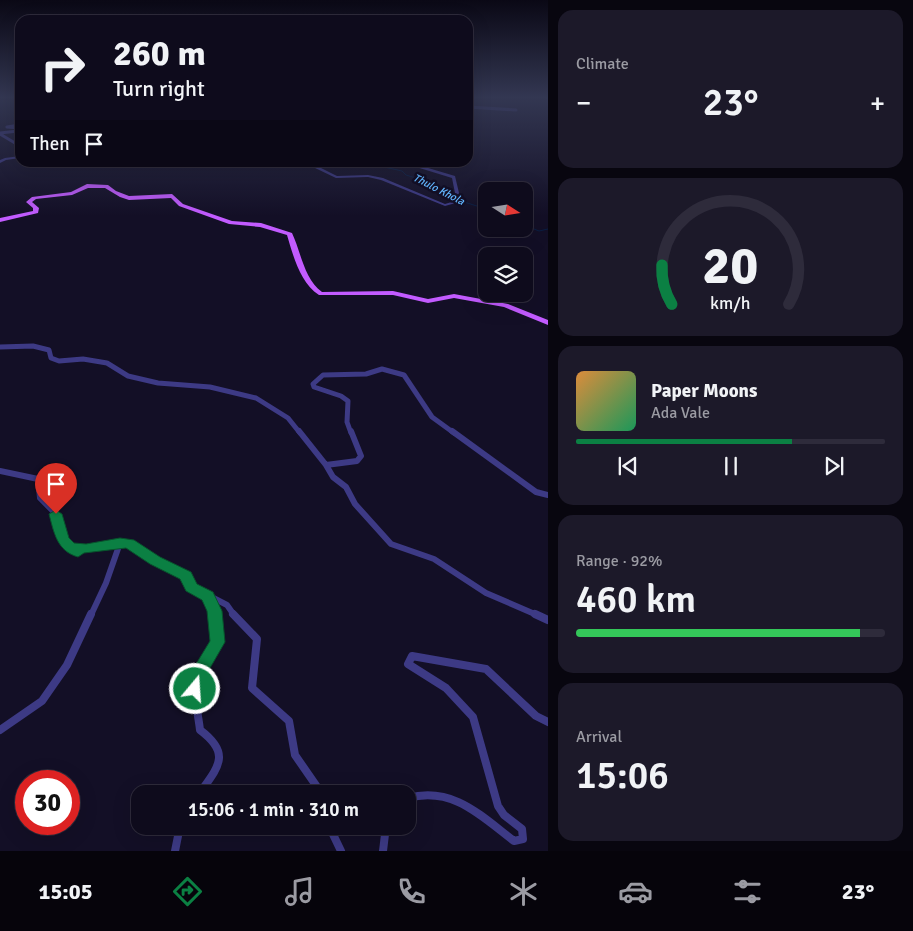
<!DOCTYPE html>
<meta charset="utf-8">
<style>
:root{--surface:#0e0b1c;--page:#1c1929;--text:#f1f3f6;--muted:#9b9ba3;--line:#2e2b3b;--accent:#0b8043}
body{margin:0;font-family:Signika,sans-serif;background:var(--page);color:var(--text);height:100vh;display:flex;flex-direction:column;font-size:19px;white-space:nowrap}
*{box-sizing:border-box;margin:0}
p{font-size:16px;color:var(--muted)}
.icon{flex:none;width:28px;height:28px;fill:none;stroke:currentColor;stroke-width:2;stroke-linecap:round;stroke-linejoin:round}
.map{position:relative;flex:1;overflow:hidden}
.sheet{display:flex;flex-direction:column;gap:10px;padding:10px;background:#08060f;width:365px}
.sheet>*{flex:none}
.top-card{position:absolute;left:15px;top:15px;width:458px;height:152px;border-radius:15px;box-shadow:0 5px 20px #0002,0 0 0 1px var(--line);background:#0e0b1c;color:var(--text);overflow:hidden}
.needle{width:32px;rotate:102deg}
.fabs{position:absolute;left:478px;top:182px;display:grid;gap:10px}
.fabs a{display:grid;place-items:center;width:55px;height:55px;border-radius:10px;background:var(--surface);box-shadow:0 5px 20px #0002,0 0 0 1px var(--line);font-size:25px}
.speed{position:absolute;left:15px;top:770px;display:flex;gap:10px;font-size:25px;font-weight:700;text-align:center}
.speed>*{display:grid;place-content:center;width:65px;height:65px;border-radius:50%;background:var(--surface);box-shadow:0 5px 20px #0002,0 0 0 1px var(--line);line-height:1}
.speed .limit{border:8px solid #d22;background:#fff;color:#111}
.pin{position:absolute;display:grid;place-items:center;width:42px;height:42px;color:#fff;margin:-51px -21px;border-radius:50% 50% 50% 0;rotate:-45deg;box-shadow:0 0 5px #0007}
.pin .icon{rotate:45deg}
.me{position:absolute;width:55px;margin:-28px;rotate:18deg;stroke-linejoin:round;filter:drop-shadow(0 0 4px #0008)}
.turn{display:flex;align-items:center;gap:18px;height:105px;padding:0 15px;font-size:22px}
.turn .icon{width:65px;height:65px;stroke-width:2.5}
.turn b{display:block;font-size:35px;line-height:42px}
.then{display:flex;align-items:center;height:48px;padding:0 15px;background:#0003;gap:10px;font-size:19px}
.big{font-size:38px;font-weight:600;line-height:1.1}
.sheet .card{flex:1;display:flex;flex-direction:column;justify-content:center;gap:8px;min-width:0;padding:0 18px;border-radius:15px;background:var(--page)}
.sheet .dial{align-items:center;gap:0}
.dial svg{height:130px;overflow:visible;fill:none;stroke:var(--line);stroke-width:7;stroke-linecap:round;text-anchor:middle}
.dial text{fill:var(--text);stroke:none}
.song{display:flex;align-items:center;gap:15px}
.cover{width:60px;height:60px;border-radius:8px;background:linear-gradient(135deg,hsl(30 70% 55%),hsl(150 70% 35%))}
.played{height:5px;border-radius:2px;background:linear-gradient(90deg,var(--accent) 70%,var(--line) 70%)}
.keys{display:flex;justify-content:space-around;direction:ltr}
.heat{display:flex;justify-content:space-between;align-items:center;font-size:28px;direction:ltr}
.charge{height:8px;border-radius:4px;background:linear-gradient(90deg,#34c759 92%,var(--line) 0)}
.trip{position:absolute;left:131px;top:785px;width:285px;height:50px;border-radius:15px;background:var(--surface);box-shadow:0 5px 20px #0002,0 0 0 1px var(--line);font-weight:600;line-height:50px;text-align:center}
.tabs{display:flex;height:80px;justify-content:space-around;align-items:center;background:#06040b;color:var(--muted)}
.tabs .icon{width:35px;height:35px}
.tabs .selected{color:var(--accent)}
.tabs b{font-size:22px;color:var(--text)}
main{display:flex;flex:1;min-height:0}
.map>svg:first-child{display:block}
.lines{fill:none;stroke-linecap:round;stroke-linejoin:round}
.stream{stroke:#0a1f44;stroke-width:1}
.minor-far3{stroke:#3d3a85;stroke-width:3}
.minor-far2{stroke:#3d3a85;stroke-width:5}
.minor-far1{stroke:#3d3a85;stroke-width:6}
.minor{stroke:#3d3a85;stroke-width:8}
.tertiary{fill:#3d3a85;fill-rule:evenodd}
.primary{fill:#c25bff;fill-rule:evenodd}
.route{fill:#0b8043;stroke:#07532c}
.labels{text-anchor:middle;stroke-width:5;stroke-linejoin:round;paint-order:stroke}
.far-water-label{font-size:11px;font-style:italic;fill:#62b6ff;stroke:#130f26}
</style>
<main>
<div class="map">
<svg width="548" height="851" viewBox="0 0 548 851">
<rect width="100%" height="100%" fill="#130f26"/>
<g class="lines">
<path class="stream" d="M362,162L402,171L406,175L432,183L455,199L486,209
M524,225L539,231L548,229"/>
<path class="minor-far3" d="M546,97L548,98
M468,98L474,97
M468,107L516,110
M20,125L7,127L20,128
M0,133L18,131
M0,134L20,146"/>
<path class="minor-far2" d="M0,347L33,346L49,350L51,358L59,361L83,359L107,363L128,376L158,383L210,387L256,398L288,418L300,433
M351,433L347,422L348,401L341,396L314,387L313,384L323,375L366,374L382,369L404,375L432,417L454,433"/>
<path class="minor-far1" d="M299,431L326,465L357,461L361,456L351,431
M452,431L536,492L548,495
M326,465L333,477L346,487L355,504L391,544L434,559L486,593L537,615
M0,471L38,479L40,498L56,514L64,543L78,552L77,547C94,551 111,542 129,544L186,575L194,588L227,605L234,615
M208,596L215,615
M91,615L106,583L120,543"/>
<path class="minor" d="M233,614L257,639L252,688L289,721L295,755L322,794
M535,614L548,620
M0,730L42,701L67,665L91,614
M199,794C218,767 232,754 200,730C198,712 192,693 198,675C207,647 226,653 215,614
M408,798C453,786 481,816 514,841L523,839L522,829L504,815L498,806L473,717L446,688L408,664L412,656L486,669L536,716L548,722
M329,826L341,851
M175,851L180,826
M383,851L386,826"/>
<path class="tertiary" d="M20,156V158L6,160L0,163V160L5,158Z
M287,162L315,165L337,176L368,175L383,178L445,204L455,201V193L452,178L400,162H408L455,176L459,193V202L445,206L381,180L368,177L336,178L313,167L294,166Z"/>
<path class="primary" d="M87,184L108,185L116,191L129,196L172,194L183,204L232,221L261,223L292,233C301,252 304,279 322,292L393,291L428,299L454,294L508,304L548,320V325L504,307L454,298L428,303L393,295H319C300,283 293,255 287,235L260,227L229,224L179,206L171,198L129,200L120,197L105,188H88L72,195L36,199L32,202L39,208L38,213L0,222V218L33,211V208L26,202L32,197L71,192Z"/>
</g>
<linearGradient id="sky" x2="0" y2="1"><stop stop-color="#0a0815"/><stop offset="0.45" stop-color="#333752"/><stop offset="1" stop-color="#333752" stop-opacity="0"/></linearGradient>
<rect width="548" height="216" fill="url(#sky)"/>
<path class="route" d="M56,510L62,514L69,538L74,543L86,544L120,538L134,540L160,557L191,572L197,584L213,592L222,611L225,642L206,675L201,694L195,696L190,694L187,689L190,674L210,641L207,611L202,600L186,591L180,579L150,564L126,548L84,553L78,557C57,551 54,533 49,514Z"/>
<g class="labels">
<g class="far-water-label">
<text transform="translate(439 189) rotate(27)" y="4">Thulo Khola</text>
</g>
</g>
</svg>
<div class="fabs">
<a><svg class="needle" viewBox="-14 -14 28 28"><path d="M0-13l5 13h-10z" fill="#e53935"/><path d="M0 13l5-13h-10z" fill="#9b9ba3"/></svg></a>
<a><svg class="icon" aria-label="layers" viewBox="0 0 24 24"><path d="M12 4l9 5-9 5-9-5zM3 14l9 5 9-5"/></svg></a>
</div>
<div class="speed"><div class="limit">30</div></div>
<div class="pin" style="left:56px;top:514px;background:#d93025"><svg class="icon" aria-label="arrive" viewBox="0 0 24 24"><path d="M6 21V4h12l-3 4 3 4H6"/></svg></div>
<svg class="me" style="left:195px;top:689px" viewBox="-20 -20 40 40"><circle r="17" fill="#0b8043" stroke="#fff" stroke-width="3"/><path d="M0-11L8 9 0 5-8 9z" fill="#fff"/></svg>
<div class="trip">15:06 · 1 min · 310 m</div>
<div class="top-card">
<div class="turn"><svg class="icon" aria-label="right" viewBox="0 0 24 24"><path d="M7 20v-9h11M14 6l5 5-5 5"/></svg><div><b>260 m</b>Turn right</div></div>
<div class="then">Then<svg class="icon" aria-label="arrive" viewBox="0 0 24 24"><path d="M6 21V4h12l-3 4 3 4H6"/></svg></div>
</div>
</div>
<section class="sheet">
<div class="card"><p>Climate</p>
<div class="heat"><a>−</a><b class="big">23°</b><a>+</a></div>
</div>
<div class="card dial"><svg viewBox="0 0 100 80">
<path d="M14 69A42 42 0 1 1 86 69"/>
<path d="M14 69A42 42 0 0 1 8 45" stroke="#0b8043"/>
<text x="50" y="56" font-size="32" font-weight="700">20</text>
<text x="50" y="72" font-size="11">km/h</text>
</svg></div>
<div class="card">
<div class="song"><i class="cover"></i><div><b>Paper Moons</b><p>Ada Vale</p></div></div>
<div class="played"></div>
<div class="keys"><svg class="icon" aria-label="previous" viewBox="0 0 24 24"><path d="M18 5L8 12l10 7zM5 5v14"/></svg><svg class="icon" aria-label="pause" viewBox="0 0 24 24"><path d="M8 5v14M16 5v14"/></svg><svg class="icon" aria-label="next" viewBox="0 0 24 24"><path d="M6 5l10 7-10 7zM19 5v14"/></svg></div>
</div>
<div class="card"><p>Range · 92%</p><b class="big">460 km</b><div class="charge"></div></div>
<div class="card"><p>Arrival</p><b class="big">15:06</b></div>
</section>
</main>
<nav class="tabs">
<b>15:05</b>
<svg class="icon selected" aria-label="directions" viewBox="0 0 24 24"><path d="M12 3l9 9-9 9-9-9zM9 14v-3h6M13 9l2 2-2 2"/></svg>
<svg class="icon" aria-label="music" viewBox="0 0 24 24"><path d="M9 18V5l10-2v13"/><circle cx="6" cy="18" r="3"/><circle cx="16" cy="16" r="3"/></svg>
<svg class="icon" aria-label="phone" viewBox="0 0 24 24"><path d="M5 4h4l2 5-3 2q2 4 5 5l2-3 5 2v4C11 20 4 13 5 4z"/></svg>
<svg class="icon" aria-label="climate" viewBox="0 0 24 24"><path d="M12 3v18M4 7l16 10M4 17L20 7"/></svg>
<svg class="icon" aria-label="car" viewBox="0 0 24 24"><path d="M5 17H2v-5l4-1 3-4h7l3 4 3 1v5h-3M9 17h6M6 11h13"/><circle cx="7" cy="17" r="2"/><circle cx="17" cy="17" r="2"/></svg>
<svg class="icon" aria-label="filters" viewBox="0 0 24 24"><path d="M4 7h16M4 17h16"/><circle cx="9" cy="7" r="2"/><circle cx="15" cy="17" r="2"/></svg>
<b>23°</b>
</nav>
